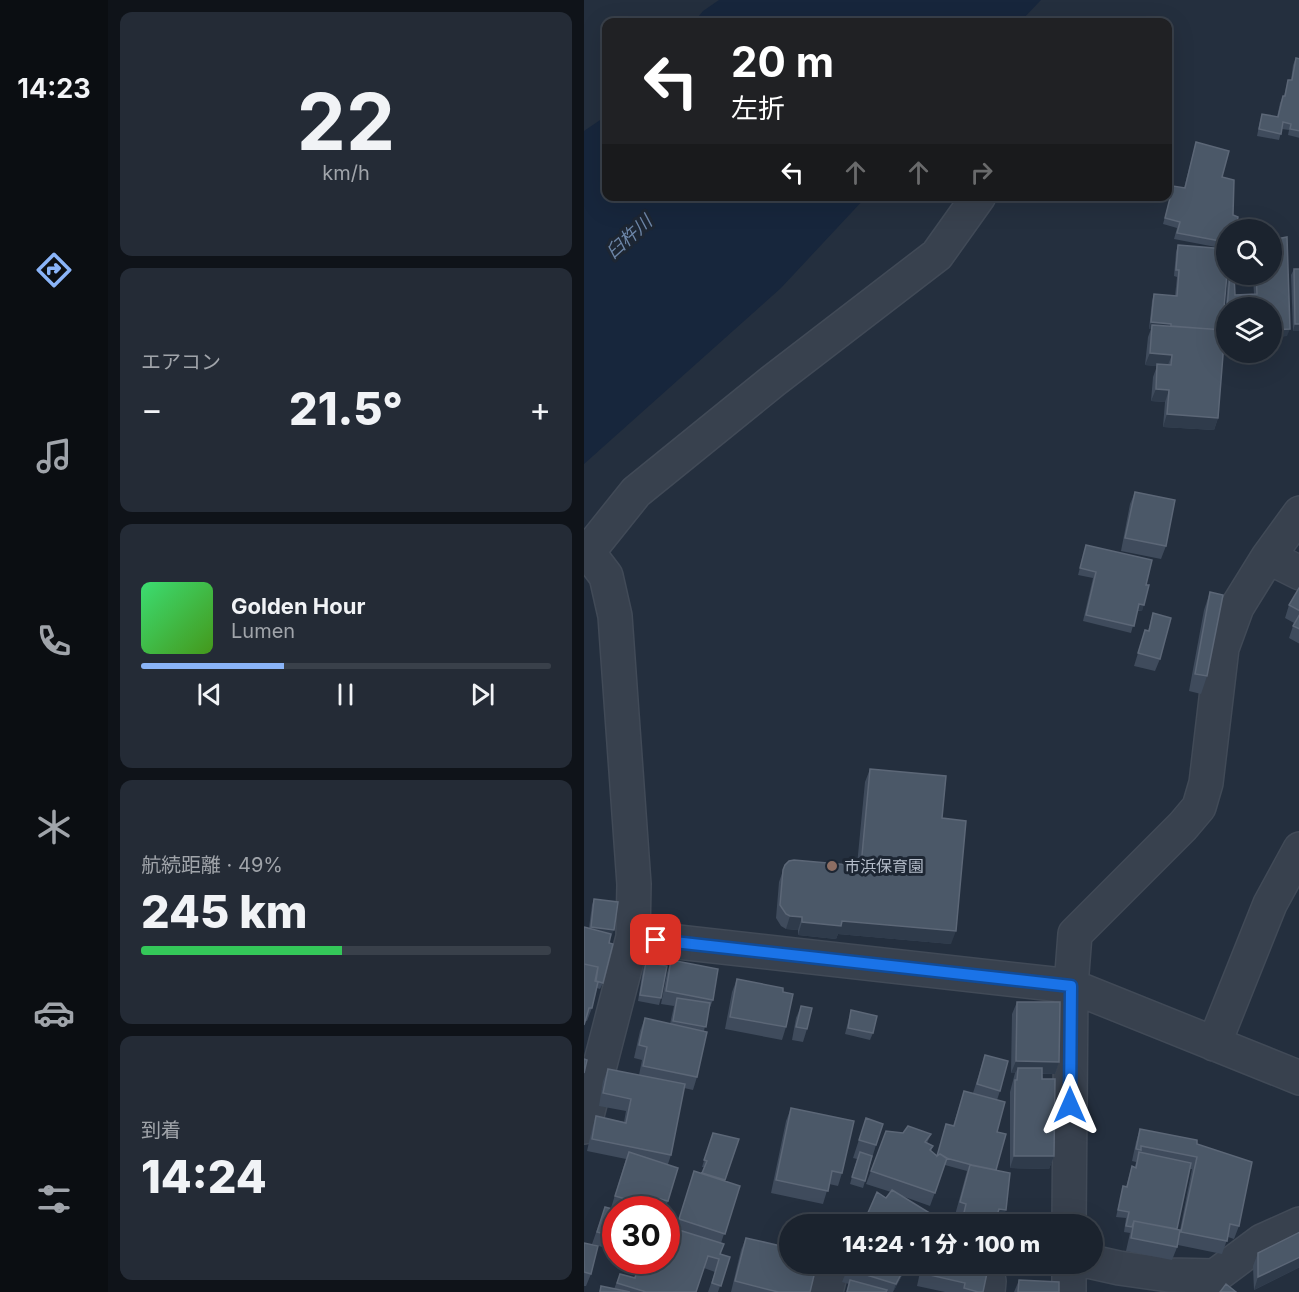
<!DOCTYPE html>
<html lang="ja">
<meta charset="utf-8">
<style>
:root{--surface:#1b232e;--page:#242b36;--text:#f1f3f6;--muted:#a0a4aa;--line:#39404a;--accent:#8ab4f8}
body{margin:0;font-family:Inter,"Noto Sans JP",sans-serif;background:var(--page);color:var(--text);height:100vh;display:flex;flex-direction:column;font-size:22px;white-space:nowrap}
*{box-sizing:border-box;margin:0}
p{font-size:20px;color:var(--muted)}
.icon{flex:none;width:33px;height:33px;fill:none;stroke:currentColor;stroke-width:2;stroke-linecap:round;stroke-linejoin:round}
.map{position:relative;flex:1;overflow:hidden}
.details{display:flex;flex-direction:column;gap:12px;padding:12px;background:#0f1319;width:476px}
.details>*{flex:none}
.hud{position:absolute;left:18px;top:18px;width:570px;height:183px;border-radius:12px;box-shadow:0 6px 24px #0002,0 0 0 2px var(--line);background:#202124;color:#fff;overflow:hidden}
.controls{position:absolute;left:632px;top:219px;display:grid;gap:12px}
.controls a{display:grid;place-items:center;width:66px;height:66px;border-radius:50%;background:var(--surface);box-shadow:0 6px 24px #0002,0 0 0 2px var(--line);font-size:30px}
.speed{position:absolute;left:18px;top:1196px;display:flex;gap:12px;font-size:30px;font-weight:700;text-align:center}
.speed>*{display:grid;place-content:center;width:78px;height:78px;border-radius:50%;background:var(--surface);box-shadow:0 6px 24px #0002,0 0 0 2px var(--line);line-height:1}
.speed .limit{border:9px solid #d22;background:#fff;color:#111}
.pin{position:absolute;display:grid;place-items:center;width:51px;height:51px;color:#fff;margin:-26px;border-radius:12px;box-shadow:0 3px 9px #0006}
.me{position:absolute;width:66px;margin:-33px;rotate:0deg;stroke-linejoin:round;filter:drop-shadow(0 0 4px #0008)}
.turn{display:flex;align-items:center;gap:21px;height:126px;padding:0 30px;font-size:27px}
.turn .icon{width:78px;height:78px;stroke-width:2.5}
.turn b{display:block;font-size:42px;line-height:51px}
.lanes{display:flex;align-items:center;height:57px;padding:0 30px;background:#0003;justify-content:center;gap:30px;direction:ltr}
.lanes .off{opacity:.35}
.big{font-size:45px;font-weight:800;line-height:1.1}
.details .card{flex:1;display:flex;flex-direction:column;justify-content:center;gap:9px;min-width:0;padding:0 21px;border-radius:12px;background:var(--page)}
.details .dial{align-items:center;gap:0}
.dial b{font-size:78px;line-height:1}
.song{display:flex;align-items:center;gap:18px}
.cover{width:72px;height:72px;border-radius:9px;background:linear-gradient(135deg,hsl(140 70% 55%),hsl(100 70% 35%))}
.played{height:6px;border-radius:3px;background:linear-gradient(90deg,var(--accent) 35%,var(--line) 35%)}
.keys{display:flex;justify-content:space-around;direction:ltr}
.heat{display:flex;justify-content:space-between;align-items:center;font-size:33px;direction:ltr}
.charge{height:9px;border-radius:4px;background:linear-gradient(90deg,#34c759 49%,var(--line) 0)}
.trip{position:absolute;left:195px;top:1214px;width:324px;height:60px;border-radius:30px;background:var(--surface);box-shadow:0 6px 24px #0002,0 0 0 2px var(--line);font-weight:800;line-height:60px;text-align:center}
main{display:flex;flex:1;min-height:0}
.tabs{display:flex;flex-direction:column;width:108px;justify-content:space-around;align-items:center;background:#0b0e12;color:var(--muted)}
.tabs .icon{width:42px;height:42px}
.tabs .active{color:var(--accent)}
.tabs b{font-size:27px;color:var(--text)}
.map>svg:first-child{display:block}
.water{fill:#17263c}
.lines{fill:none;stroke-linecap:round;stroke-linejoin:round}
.minor-casing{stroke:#414a57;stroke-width:36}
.minor{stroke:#38414e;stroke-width:33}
.wall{fill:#3f4b5c;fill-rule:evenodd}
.shaded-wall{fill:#2f3b4b}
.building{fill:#4b5868;stroke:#5c6777;stroke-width:1.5}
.route-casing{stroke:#114b97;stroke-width:15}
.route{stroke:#1a73e8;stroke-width:10}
.education-dot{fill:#8d6e63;stroke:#1d2633;stroke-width:2}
.labels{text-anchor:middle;stroke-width:6;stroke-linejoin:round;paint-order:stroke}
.poi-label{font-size:16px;fill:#b4bcc9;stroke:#1d2633;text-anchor:start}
.water-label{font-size:18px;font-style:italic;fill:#6d86a8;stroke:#1d2633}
</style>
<main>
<nav class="tabs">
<b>14:23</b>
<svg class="icon active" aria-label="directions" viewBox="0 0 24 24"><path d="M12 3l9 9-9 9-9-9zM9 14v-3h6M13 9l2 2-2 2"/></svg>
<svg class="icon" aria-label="music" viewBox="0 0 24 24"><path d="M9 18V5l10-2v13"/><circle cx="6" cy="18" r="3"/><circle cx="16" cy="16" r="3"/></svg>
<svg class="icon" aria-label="phone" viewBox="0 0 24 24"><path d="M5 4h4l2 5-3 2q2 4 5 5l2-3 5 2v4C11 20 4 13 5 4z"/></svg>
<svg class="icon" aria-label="climate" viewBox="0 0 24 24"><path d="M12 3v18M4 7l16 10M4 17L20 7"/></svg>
<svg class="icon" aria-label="car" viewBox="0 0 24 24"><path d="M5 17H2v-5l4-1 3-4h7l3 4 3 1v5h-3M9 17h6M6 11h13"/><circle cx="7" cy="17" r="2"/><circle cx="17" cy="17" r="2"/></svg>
<svg class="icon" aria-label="filters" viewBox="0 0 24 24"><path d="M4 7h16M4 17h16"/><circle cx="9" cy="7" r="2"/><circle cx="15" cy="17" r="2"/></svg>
</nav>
<section class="details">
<div class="card dial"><b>22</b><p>km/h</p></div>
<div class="card"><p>エアコン</p>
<div class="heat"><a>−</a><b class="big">21.5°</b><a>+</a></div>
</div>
<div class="card">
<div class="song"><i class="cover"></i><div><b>Golden Hour</b><p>Lumen</p></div></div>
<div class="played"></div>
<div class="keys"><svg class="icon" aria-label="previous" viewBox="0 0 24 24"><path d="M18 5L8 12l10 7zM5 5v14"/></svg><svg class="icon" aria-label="pause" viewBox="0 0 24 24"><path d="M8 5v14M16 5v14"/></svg><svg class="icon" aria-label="next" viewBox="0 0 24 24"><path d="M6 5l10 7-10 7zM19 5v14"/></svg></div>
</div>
<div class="card"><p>航続距離 · 49%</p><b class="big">245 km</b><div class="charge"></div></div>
<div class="card"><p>到着</p><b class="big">14:24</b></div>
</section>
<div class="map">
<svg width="716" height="1292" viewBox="0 0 716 1292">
<rect width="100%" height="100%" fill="#242f3e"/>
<path class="water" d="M135,0H457L436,22H110L119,11Z
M22,116V196L282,197L197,288L0,464V131Z"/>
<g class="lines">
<defs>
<path id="minor" d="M0,547L22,576L31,616L50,884L49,937L0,1127
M4,552L52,492L189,381L353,255L395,196
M684,557L716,573
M49,937L487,986L716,1078
M630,1044L686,904L716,849
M485,1224L487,986L491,934L599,826L615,807L622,783L638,648L653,607L684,557L716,513
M508,1262L535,1268L585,1275L631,1276L678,1241L716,1224
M242,1292L249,1263
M404,1292L405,1281
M485,1292V1263"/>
</defs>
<use href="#minor" class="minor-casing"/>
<use href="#minor" class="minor"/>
</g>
<path class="wall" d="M712,58L716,59V138L704,135L705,130L698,129L695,140L673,136L676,121L678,114L693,117L696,103L699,96H700L704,80H707L709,65Z
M612,142L638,177L642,230V249L590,239L593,228L579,224L589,186L600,188Z
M594,245L638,330H640L644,274H687L703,336L687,337V308H642V338H640L634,418L630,430L579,427L581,402L567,401L569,377L573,366L561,365L564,337L567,329H565L568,301L570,294L591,296L593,277L590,276L592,252ZM669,277L670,294L651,295L650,278Z
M710,269H716V331H709L707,275Z
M551,492L582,546L577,559L537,551L546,504Z
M502,545L562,585L558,611H553L547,633L499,621L509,578L494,575Z
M715,588L716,644L705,638L710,623L701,618L705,605Z
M626,592L623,676L617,694L605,691L620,610Z
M569,613L576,659L571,671L550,666L561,630L564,631Z
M286,769L358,818L367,944L254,934L252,939L214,935V930L202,929L197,926L192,918L195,882L201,865H273L281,782Z
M10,899L27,937H26L19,983L16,989L13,988L8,1008L3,1021H1L5,928L8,905Z
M87,960L129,1000L124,1012L120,1031L113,1077L109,1090L100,1088L87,1155L84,1164V1201L81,1209H32V1251L8,1244L21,1207L27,1208L42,1159L3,1151L8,1129L12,1116L40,1122L42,1111L15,1106L19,1081L24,1069L55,1075L58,1060L50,1058L56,1031L61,1018L86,1024L90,1006L77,1004L83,973Z
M62,962L77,998L75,1005L54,1001L59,969Z
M153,979L199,992L202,1027L198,1040L141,1029L148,992Z
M433,1002L475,1062L471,1074H458L470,1156L465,1169L426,1168V1092L431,1073H427L428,1014Z
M217,1006L223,1029L219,1042L208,1040L212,1018Z
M267,1010L289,1033L286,1040L261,1034Z
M401,1055L416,1091L413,1100V1132L412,1170L420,1216V1224H346H376L378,1216L371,1215L383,1171L361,1165L346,1206L318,1196L346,1224H280L283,1215L307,1192L282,1184L302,1131L319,1133L347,1134L343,1143L349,1146L347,1151L353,1156L362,1124L369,1126L380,1091L389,1093Z
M207,1108L258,1173L254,1186L245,1184L239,1204L187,1193L202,1121Z
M282,1118L292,1145L279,1188L266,1184L273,1159L269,1158Z
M556,1129L613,1144L655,1226L650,1239L644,1237L638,1254L594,1245L588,1260L542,1251L546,1233L540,1232L542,1218L532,1217L539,1186L542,1187L548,1166L551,1167L552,1162L548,1161L552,1142ZM606,1169H608L596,1230L593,1229Z
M129,1133L155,1139L140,1181L156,1186L137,1243L136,1254L146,1257L134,1292H124L131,1272L120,1268L112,1292H15L17,1286L30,1289L36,1274L50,1278L56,1260H82L106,1184L110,1171L118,1174L120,1167H118Z
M716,1232V1267L670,1290L669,1266L674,1253Z
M162,1238L226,1292H147L157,1250Z
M0,1243L7,1274L2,1286H0Z
M266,1263H325L309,1292H262L265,1284L258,1282Z
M338,1263H397L395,1271L399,1292H361L333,1286Z
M435,1280L475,1292H430Z"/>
<path class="shaded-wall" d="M649,274H670L669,277L647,278Z
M567,322L587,324L585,331L568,325L567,329H565Z
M711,324H716V331H709Z
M706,329L703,336L687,337V330Z
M566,353L588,355L583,367L561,365Z
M572,389L585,390L581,402L567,401Z
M583,414L634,418L630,430L579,427Z
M555,604L560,605L558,611L553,610Z
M206,916L218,917L214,930L202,929Z
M258,921L372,931L367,944L254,934L252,939L214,935L218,922Z
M7,927L30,930L27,937L4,934Z
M432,1061L475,1062L471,1074L433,1073L434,1068L431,1073H427Z
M430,1156H470L465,1169L426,1168Z
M415,1209L422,1210L418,1223L410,1222Z
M716,1257V1267L670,1290L674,1277Z
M323,1263H325L309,1292L312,1284Z
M404,1263H416L414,1268H402Z"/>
<path class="building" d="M712,58L716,59V131L706,129L707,124L699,122L697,134L675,129L678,114L694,117L699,96H701L704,80H708Z
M612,142L645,151L638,177L650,180L649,215L654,217L652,230H642V242L593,233L596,222L581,218L589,186L601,188Z
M703,237L706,329L687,330V308H643L646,274H650L651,295L673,294L672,274H687V240Z
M594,245L642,249V274H643L638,330L587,326V324L567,322L570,294L593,296L595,270H592Z
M710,269H716V324H711Z
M568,325L641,330L634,418L583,414L585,390L572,389L573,364L587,365L588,355L566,353Z
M551,492L591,500L582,546L541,538Z
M502,545L568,560L562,585H565L560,605L555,604L550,626L502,615L512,572L496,568Z
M715,588H716V611L705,605Z
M626,592L639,595L623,676L611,674Z
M569,613L587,618L576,659L554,653L561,630L565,631Z
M716,614V629L709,626Z
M286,769L362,776L358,818L382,821L372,931L258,921L257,926L218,922V917L206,916L202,914L196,905L199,870L201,865L205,861L210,860L277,866Z
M10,899L34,902L30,930L7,927Z
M0,927L27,934L25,943L29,944L19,983L12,981L14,967L0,964Z
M87,960L134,969L129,1000L82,991Z
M62,962L83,966L77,998L56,995Z
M0,964L14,967L11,981L14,982L8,1008H5L0,1025Z
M153,979L199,988V992L209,994L202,1027L146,1017Z
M93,998L126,1003L122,1027L89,1021Z
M433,1002H476L475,1062L432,1061Z
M217,1006L228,1008L223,1029L212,1027Z
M267,1010L293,1016L289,1033L264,1028Z
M61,1018L123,1032L113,1077L59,1066L63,1047L55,1045Z
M401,1055L424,1061L416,1091L393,1084Z
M0,1059L3,1060L0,1073Z
M434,1068H458V1079H471L470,1156H430L431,1080H433Z
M24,1069L101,1084L87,1155L8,1139L12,1116L42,1123L47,1099L19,1093Z
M380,1091L421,1102L413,1132L422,1134L412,1170L388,1165L362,1158L356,1154L353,1156L362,1124L370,1126Z
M207,1108L270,1121L258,1173L248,1171L244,1191L192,1180Z
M282,1118L299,1124L292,1145L275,1140Z
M324,1126L347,1134L341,1142L349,1146L346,1150L353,1156L356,1154L363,1158L351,1193L287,1171L302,1131L319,1133Z
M556,1129L613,1140V1144L668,1162L655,1226L646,1224L643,1241L597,1232L613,1157L557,1146V1150L552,1149Z
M129,1133L155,1139L141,1180L118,1173L123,1161L120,1160Z
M45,1152L94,1168L84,1201L76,1199L73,1209H53L55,1203L31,1196Z
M276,1152L288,1156L281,1181L268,1177Z
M555,1152L607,1163L593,1229L550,1221L548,1227L542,1226L545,1212L534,1210L539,1186L543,1187L548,1166L552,1168Z
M386,1165L426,1173L422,1210L415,1209L413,1215L421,1216L420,1224H405L379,1217L382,1204L376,1202Z
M110,1171L156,1186L141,1234L95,1219Z
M308,1190L349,1215L344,1224H288L290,1220L283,1215L293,1192L302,1198Z
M21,1207L32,1210V1237L13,1232Z
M349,1218L377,1224H346Z
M550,1221L596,1230L593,1247L547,1238Z
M82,1226L140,1244L136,1254L146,1257L137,1286L128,1283L135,1259L124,1256L112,1292H62L33,1283L36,1274L51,1278L56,1260L60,1261V1260H82Z
M716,1232V1257L674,1277V1253Z
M162,1238L206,1248V1263H233L226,1292H194L151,1281Z
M0,1243L14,1246L7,1274L0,1272Z
M266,1263H323L312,1284L263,1269Z
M340,1263H397L395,1271L403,1273L399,1292H394L380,1288L381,1283L337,1273Z
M266,1280L303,1290L302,1292H263Z
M435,1280L475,1282V1292H434Z
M642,1284L652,1292H636Z
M17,1286L46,1292H16Z"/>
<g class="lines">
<defs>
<path id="route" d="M72,940L487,986L486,1105"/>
</defs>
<use href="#route" class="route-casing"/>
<use href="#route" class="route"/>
</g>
<circle class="education-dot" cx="248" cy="866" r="6"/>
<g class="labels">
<g class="poi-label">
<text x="260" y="872">市浜保育園</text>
</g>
<g class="water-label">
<text transform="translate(45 237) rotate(-42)" y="6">臼杵川</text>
</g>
</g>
</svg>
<div class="controls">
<a><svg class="icon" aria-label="search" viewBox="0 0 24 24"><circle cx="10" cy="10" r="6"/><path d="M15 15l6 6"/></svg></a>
<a><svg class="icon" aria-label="layers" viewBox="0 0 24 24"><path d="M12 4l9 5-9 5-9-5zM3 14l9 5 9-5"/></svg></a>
</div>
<div class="speed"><div class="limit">30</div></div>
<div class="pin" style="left:72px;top:940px;background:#d93025"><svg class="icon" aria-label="arrive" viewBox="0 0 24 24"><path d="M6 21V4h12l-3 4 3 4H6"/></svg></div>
<svg class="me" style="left:486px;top:1105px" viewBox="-20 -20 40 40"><path d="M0-17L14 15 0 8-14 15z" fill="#1a73e8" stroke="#fff" stroke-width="4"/></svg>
<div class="trip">14:24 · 1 分 · 100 m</div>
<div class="hud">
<div class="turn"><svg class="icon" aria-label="left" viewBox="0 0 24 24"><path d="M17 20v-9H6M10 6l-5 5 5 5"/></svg><div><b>20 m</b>左折</div></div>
<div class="lanes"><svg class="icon" aria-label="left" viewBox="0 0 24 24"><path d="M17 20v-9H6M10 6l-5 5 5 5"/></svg><svg class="icon off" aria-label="ahead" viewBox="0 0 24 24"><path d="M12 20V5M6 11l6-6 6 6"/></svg><svg class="icon off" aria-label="ahead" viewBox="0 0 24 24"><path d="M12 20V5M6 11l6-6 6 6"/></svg><svg class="icon off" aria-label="right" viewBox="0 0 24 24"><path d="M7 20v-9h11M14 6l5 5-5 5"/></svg></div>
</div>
</div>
</main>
